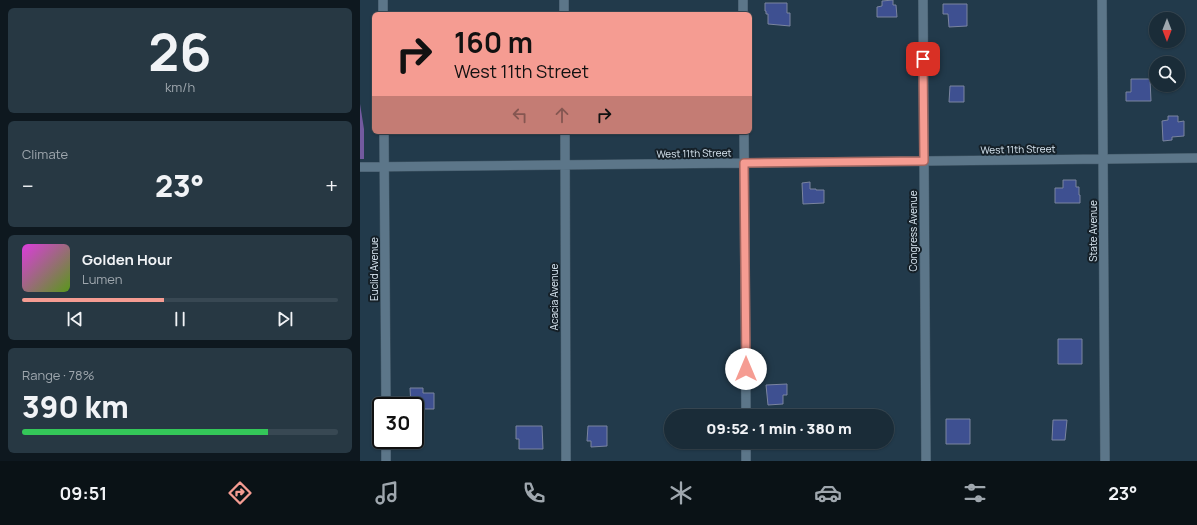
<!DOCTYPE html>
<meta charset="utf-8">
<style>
:root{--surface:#1a2c38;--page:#273843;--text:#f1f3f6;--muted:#9fa7ae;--line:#384853;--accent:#f59c92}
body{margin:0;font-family:Manrope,sans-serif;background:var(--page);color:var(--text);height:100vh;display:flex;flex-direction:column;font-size:15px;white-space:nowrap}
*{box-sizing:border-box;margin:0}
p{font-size:13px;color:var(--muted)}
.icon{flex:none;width:22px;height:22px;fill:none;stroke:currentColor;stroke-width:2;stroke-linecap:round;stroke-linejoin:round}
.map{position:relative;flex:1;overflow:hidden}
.panel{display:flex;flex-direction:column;gap:8px;padding:8px;background:#0e181f;width:360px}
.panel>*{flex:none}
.top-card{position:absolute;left:12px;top:12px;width:380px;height:122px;border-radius:6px;box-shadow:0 1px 3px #0004,0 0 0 1px var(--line);background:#f59c92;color:#111;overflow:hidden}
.needle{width:26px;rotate:180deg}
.controls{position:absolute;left:789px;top:12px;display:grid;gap:8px}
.controls a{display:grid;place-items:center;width:36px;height:36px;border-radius:50%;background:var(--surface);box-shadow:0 1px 3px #0004,0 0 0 1px var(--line);font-size:20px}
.speed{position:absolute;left:12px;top:397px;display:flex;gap:8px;font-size:20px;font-weight:700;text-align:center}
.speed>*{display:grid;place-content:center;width:52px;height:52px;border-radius:50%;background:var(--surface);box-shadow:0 1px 3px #0004,0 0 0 1px var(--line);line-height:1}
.speed .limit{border:2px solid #111;border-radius:6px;background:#fff;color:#111}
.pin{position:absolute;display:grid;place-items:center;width:34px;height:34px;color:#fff;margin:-17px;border-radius:8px;box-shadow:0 2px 6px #0006}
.me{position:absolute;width:44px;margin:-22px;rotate:0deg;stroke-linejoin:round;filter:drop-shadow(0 0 3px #0008)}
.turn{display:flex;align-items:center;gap:14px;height:84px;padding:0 16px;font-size:18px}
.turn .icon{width:52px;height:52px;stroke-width:2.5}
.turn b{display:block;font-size:28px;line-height:34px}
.lanes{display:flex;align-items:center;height:38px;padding:0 16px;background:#0003;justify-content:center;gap:20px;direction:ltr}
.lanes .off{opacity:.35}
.big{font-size:30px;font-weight:800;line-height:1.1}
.panel .tile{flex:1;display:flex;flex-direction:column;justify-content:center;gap:6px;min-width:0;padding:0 14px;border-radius:6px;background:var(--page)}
.panel .dial{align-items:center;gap:0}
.dial b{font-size:52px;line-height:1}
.song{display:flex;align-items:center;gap:12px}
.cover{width:48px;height:48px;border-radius:6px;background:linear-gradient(135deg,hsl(300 70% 55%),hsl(90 70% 35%))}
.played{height:4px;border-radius:2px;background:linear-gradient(90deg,var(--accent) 45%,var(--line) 45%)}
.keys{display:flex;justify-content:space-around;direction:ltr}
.heat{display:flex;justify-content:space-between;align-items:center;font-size:22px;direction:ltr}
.charge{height:6px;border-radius:3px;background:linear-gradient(90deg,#34c759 78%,var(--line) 0)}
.trip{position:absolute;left:304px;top:409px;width:230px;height:40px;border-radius:20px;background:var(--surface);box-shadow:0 1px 3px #0004,0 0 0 1px var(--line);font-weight:800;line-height:40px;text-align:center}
.dock{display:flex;height:64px;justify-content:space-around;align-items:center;background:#0a1216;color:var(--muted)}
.dock .icon{width:28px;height:28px}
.dock .on{color:var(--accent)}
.dock b{font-size:18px;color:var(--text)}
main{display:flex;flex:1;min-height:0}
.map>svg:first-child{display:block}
.forest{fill:#735a9f}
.building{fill:#3e5091;stroke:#7a849f}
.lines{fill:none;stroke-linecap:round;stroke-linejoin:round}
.street-casing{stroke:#445968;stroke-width:10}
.street{stroke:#5c7689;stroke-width:9}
.route-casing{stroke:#9f655f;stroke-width:10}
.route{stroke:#f59c92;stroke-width:7}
.labels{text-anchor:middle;stroke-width:4;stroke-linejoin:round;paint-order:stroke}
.street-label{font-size:10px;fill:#dbe9f4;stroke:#152028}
</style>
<main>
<section class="panel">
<div class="tile dial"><b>26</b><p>km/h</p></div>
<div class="tile"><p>Climate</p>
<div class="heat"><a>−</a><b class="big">23°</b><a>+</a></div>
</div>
<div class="tile">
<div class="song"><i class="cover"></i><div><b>Golden Hour</b><p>Lumen</p></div></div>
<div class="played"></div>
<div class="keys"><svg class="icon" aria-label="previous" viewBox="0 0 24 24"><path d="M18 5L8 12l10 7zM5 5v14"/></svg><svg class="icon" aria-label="pause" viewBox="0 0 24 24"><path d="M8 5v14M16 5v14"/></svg><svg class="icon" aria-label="next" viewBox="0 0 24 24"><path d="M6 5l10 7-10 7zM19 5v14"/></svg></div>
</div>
<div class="tile"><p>Range · 78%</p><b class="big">390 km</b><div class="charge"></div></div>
</section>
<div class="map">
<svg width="837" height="461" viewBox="0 0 837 461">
<rect width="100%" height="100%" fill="#223a4b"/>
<path class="forest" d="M0,104L4,129V159H0Z"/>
<path class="building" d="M533,0V5H536L537,17H517V7L522,6V1Z
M405,3H427V13H430V26L408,24V14H406V11H405Z
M583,4H607V26L589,27L588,14H583Z
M771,79H790L791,101H766V92H771Z
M590,86H604V102H589Z
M808,116H818V122L824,121V136L812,137V140L803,141L802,121L808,120Z
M703,180H716V187H719V195H720V203H695V188H703Z
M450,182V189H456V190H464V203L443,204L442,183Z
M698,339H722V364H698Z
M427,384V395H423V404L408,405L406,385Z
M50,388H63V393H74V409H55V406H51Z
M586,419H610V444H586Z
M693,420H707L705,440H692Z
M156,426H182L183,449H159V439H156Z
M228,426H247V446L231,447V441H227Z"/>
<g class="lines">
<defs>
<path id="street" d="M23,0V14
M204,0V14
M383,0V14
M563,0L566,461
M742,0L745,461
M24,132L26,406
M205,132L206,461
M384,132L386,416
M0,167L837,158
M26,440V461
M386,442V461"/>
</defs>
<use href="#street" class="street-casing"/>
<use href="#street" class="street"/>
</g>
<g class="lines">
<defs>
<path id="route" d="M386,369L384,163L564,161L563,59"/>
</defs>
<use href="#route" class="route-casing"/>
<use href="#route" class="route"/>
</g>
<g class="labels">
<g class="street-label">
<text transform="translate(658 149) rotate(-1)" y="4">West 11th Street</text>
<text transform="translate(334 153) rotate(-1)" y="4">West 11th Street</text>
<text transform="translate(553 231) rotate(-90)" y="4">Congress Avenue</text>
<text transform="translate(733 231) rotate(-90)" y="4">State Avenue</text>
<text transform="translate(14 269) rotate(-90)" y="4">Euclid Avenue</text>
<text transform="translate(194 297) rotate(-90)" y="4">Acacia Avenue</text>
</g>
</g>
</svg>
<div class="controls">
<a><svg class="needle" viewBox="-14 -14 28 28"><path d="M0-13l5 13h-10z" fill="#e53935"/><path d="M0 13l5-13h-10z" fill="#9fa7ae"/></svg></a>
<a><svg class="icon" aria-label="search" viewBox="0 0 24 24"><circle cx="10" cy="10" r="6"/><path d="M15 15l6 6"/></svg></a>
</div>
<div class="speed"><div class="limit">30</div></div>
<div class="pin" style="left:563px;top:59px;background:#d93025"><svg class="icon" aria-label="arrive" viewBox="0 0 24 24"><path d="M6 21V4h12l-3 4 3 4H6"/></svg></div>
<svg class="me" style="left:386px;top:369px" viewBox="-20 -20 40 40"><circle r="19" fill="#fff"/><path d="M0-13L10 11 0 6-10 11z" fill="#f59c92"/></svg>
<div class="trip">09:52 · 1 min · 380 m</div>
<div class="top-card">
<div class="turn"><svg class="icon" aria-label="right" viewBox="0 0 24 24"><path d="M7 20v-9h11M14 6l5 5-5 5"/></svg><div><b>160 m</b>West 11th Street</div></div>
<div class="lanes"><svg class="icon off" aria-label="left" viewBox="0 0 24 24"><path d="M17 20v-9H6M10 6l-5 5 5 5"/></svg><svg class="icon off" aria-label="ahead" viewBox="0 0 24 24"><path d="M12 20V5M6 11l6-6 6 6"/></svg><svg class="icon" aria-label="right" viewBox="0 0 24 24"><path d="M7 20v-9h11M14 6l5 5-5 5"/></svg></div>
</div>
</div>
</main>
<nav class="dock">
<b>09:51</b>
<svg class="icon on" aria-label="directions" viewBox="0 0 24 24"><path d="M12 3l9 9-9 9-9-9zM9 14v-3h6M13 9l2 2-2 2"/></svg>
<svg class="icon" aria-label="music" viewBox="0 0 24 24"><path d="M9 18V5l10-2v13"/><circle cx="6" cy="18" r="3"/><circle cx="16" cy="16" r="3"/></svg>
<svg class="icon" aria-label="phone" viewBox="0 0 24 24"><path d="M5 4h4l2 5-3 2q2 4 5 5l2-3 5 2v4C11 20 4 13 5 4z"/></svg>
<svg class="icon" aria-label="climate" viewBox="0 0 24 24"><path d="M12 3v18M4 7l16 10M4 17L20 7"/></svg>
<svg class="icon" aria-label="car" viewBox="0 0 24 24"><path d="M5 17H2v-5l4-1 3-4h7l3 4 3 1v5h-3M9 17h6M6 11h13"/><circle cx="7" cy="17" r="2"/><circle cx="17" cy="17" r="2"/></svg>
<svg class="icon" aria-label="filters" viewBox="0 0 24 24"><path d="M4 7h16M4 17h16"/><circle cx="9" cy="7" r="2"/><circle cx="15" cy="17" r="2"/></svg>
<b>23°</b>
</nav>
